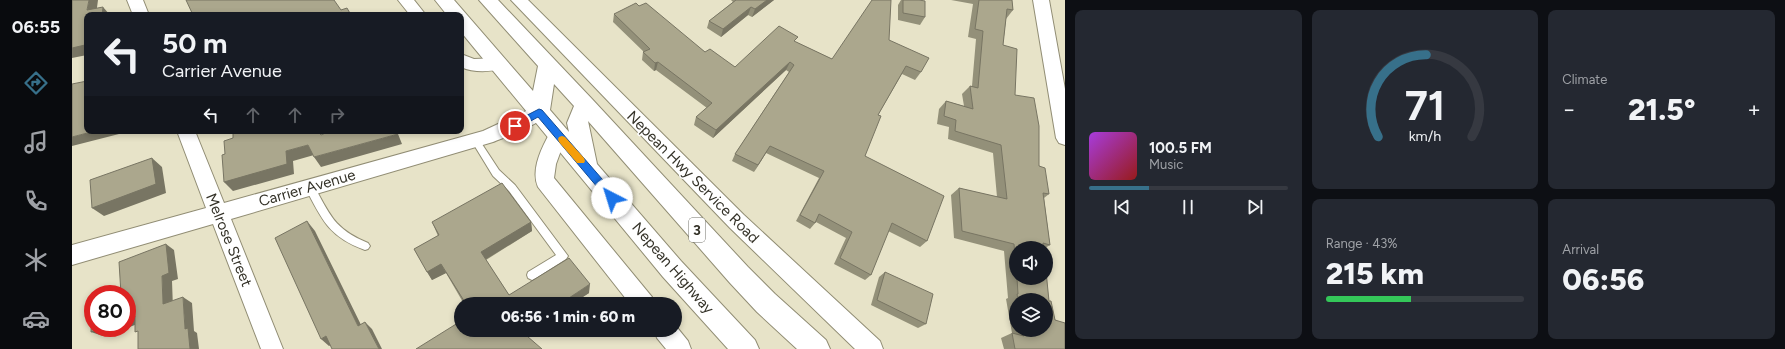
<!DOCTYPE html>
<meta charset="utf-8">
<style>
:root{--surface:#171b24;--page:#242831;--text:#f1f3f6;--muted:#9ea1a6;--line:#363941;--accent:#37708a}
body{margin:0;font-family:Figtree,sans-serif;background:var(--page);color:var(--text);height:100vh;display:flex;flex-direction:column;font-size:15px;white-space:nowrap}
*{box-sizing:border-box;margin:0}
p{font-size:13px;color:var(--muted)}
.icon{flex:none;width:22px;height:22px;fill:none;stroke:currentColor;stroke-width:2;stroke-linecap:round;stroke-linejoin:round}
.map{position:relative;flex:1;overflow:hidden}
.details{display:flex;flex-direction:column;gap:10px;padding:10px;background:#0d0f14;width:720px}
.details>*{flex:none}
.top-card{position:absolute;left:12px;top:12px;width:380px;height:122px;border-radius:8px;box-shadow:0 2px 6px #0003;background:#171b24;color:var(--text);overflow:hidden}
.tools{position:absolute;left:937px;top:241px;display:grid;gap:8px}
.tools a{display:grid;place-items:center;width:44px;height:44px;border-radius:50%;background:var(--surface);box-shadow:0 2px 6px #0003;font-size:20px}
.speed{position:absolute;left:12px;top:285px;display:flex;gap:8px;font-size:20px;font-weight:700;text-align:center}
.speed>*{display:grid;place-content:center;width:52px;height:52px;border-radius:50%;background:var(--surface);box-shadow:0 2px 6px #0003;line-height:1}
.speed .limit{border:6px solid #d22;background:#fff;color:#111}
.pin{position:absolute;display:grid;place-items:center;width:34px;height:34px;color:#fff;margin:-17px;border:2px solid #fff;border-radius:50%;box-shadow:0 1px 4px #0007}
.me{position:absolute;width:44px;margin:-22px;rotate:320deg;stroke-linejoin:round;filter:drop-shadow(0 0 3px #0008)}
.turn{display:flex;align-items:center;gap:14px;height:84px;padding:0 12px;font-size:18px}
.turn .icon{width:52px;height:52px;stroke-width:2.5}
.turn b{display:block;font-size:28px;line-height:34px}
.lanes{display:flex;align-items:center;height:38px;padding:0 12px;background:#0003;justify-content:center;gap:20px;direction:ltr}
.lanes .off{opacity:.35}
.big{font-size:30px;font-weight:800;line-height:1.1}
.details .widget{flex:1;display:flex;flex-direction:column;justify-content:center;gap:6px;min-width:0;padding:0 14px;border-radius:8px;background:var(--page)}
.details .dial{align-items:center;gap:0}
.dial svg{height:104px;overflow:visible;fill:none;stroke:var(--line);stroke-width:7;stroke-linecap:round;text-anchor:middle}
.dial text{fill:var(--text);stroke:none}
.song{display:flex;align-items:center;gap:12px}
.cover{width:48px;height:48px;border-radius:6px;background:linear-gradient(135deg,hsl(280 70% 55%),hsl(0 70% 35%))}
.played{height:4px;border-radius:2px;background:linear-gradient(90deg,var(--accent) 30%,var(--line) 30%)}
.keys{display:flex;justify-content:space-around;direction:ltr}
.heat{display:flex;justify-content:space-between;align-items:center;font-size:22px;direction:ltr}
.charge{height:6px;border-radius:3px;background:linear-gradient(90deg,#34c759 43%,var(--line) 0)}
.details .tiles{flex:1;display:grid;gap:10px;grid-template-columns:repeat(3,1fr)}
.widget:first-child{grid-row:span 2}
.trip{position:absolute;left:382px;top:297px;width:228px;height:40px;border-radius:20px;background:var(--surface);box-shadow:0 2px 6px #0003;font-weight:800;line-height:40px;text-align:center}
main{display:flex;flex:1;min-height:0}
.tab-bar{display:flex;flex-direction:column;width:72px;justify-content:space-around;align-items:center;background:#090b0e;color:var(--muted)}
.tab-bar .icon{width:28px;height:28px}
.tab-bar .current{color:var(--accent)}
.tab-bar b{font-size:18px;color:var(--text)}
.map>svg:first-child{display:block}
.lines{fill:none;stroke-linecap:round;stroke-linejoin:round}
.lane-casing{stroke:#918d74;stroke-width:2}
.street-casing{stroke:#918d74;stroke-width:2}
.highway-casing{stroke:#918d74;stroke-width:2}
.lane{fill:#fff;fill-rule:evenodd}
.street{fill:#fff;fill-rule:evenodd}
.highway{fill:#fff;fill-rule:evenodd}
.wall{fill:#939079;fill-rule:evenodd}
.shaded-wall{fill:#787563}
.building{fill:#aba78d;stroke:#787563}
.route{fill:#1a73e8;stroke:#114b97}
.slow{fill:#f59e0b}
.labels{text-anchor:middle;stroke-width:3;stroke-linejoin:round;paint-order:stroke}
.shield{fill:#fff;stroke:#717068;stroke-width:1}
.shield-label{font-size:14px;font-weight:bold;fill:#343228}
.street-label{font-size:15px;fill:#343228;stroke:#fff}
</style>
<main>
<nav class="tab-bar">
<b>06:55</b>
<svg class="icon current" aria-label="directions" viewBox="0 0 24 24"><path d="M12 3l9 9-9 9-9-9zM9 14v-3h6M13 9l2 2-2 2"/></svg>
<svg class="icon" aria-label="music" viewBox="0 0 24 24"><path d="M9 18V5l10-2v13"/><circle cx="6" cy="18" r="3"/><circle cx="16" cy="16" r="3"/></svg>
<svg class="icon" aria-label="phone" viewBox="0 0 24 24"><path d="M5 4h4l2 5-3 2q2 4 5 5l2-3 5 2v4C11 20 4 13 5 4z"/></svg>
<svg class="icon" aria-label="climate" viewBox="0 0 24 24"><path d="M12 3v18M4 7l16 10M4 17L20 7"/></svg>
<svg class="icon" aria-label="car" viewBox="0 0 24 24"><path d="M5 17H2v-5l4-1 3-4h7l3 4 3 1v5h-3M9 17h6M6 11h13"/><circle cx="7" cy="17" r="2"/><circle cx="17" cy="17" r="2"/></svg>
</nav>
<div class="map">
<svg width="993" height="349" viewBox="0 0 993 349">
<rect width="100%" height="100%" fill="#e7e3c8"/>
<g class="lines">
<defs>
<path id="lane" d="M403,137L406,138L427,170L443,185L496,256L494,259L464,278L460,280L456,278L455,275L456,272L484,255L437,191L421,176L399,140Z
M238,183L241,184C258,215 262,229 296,243L298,246L296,249L293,250C257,237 250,220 233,187L235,184Z"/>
<path id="street" d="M55,0H71L77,15H61Z
M326,0H342L354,15H338Z
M439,0H456L672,215L808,341L811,349H783L658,228Z
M961,0H977L993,89V145L987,143L984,138Z
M389,54L402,59L426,58L432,60L434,64L432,68C419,72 402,73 389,67Z
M467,105L473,107L476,112C469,125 435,136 421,142L159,219L211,349H189L141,224L0,265V245L134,208L105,131H123L152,203L411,131Z
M486,127L492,129L495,134L484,164L482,178L580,297L583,304H558L466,187C458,169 471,145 480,129Z
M603,325L616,341L619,349H594L585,338L582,330H603Z"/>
<path id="highway" d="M363,0H382L461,91L466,66L407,0H426L520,99L676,267L703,294L754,340L758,349H725L685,312L658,283L516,121L525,164L609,261L683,340L687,349H656L591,277L389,32V15H375ZM482,84L502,106L495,123L497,132L478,110Z"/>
</defs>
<use href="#lane" class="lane-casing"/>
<use href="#street" class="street-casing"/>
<use href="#highway" class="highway-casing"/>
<use href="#lane" class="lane"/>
<use href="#street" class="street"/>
<use href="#highway" class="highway"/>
</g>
<path class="wall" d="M659,0H702L680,17L676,15L649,37L635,28L637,21L661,2Z
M829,0H847L853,17L848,25L826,20V5Z
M879,0H940L941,10L934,19L931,45L943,95L977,194L972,198L978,245L973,248H944V278H974L977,301L993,349H932L929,338L940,333L934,299L936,298L932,251L882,238L879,195L887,188L925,197L921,153L876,139L877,127L865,124L867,109L874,101L892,106L890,94L898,86H900L904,39L896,37L901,4ZM944,300H974V330H944Z
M567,6L633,52L663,67L724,42L760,59L817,40L849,72L843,80L830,74L806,115L793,156L855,241L848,247L816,231L799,275L793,280L762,264L774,238L744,222L738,229L724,221L747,178L694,153L682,172L660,161L663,154L717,72L714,70L641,138L622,125L624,117L635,108L584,70L582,71L570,60L571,52H572L541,22L542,14Z
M360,222H459L460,231L414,260L437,295L517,293L500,304H392L374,273L360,280L342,249L366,236Z
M813,272L854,324L846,328L799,305L807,277Z"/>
<path class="shaded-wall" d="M17,0H26L24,15L15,10Z
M695,0H702L680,17L683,9Z
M31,7L38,15H30Z
M679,7L676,15L649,37L651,29Z
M14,42H15V55L0,58V48Z
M586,62L584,70L582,71L583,63Z
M718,62L714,70L641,138L644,130Z
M23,131H47V134L0,146V137Z
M326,134L330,144L249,167L242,157Z
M236,145L242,155L221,161L222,174L161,191L152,182L214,151Z
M698,146L694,153L682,172L686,165Z
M80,158L90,167L94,193L32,216L20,208Z
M235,221L243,231L293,333L286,326Z
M459,222L460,231L411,261L409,252Z
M94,244L102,250L106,279L100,281L101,309L91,304L90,276Z
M369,264L374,273L360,280L355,272Z
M518,284L517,293L500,304H488Z
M111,297L120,303L122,331L125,333L127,349H118L113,329Z
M63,316L73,321L55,328V319Z
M293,322L300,329L310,349H307Z
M30,328H55L31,336L19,332Z
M448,330H460L449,337Z
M254,336L263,343L257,346L249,339Z"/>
<path class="building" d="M0,0H17L15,10L31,7L30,15H15V42H14L13,45L0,48Z
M114,0H262L269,10L275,8L279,15H121Z
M664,0H695L683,9L679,7L651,29L637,21Z
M800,0H819L817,40L857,58L849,72L834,66L806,115L809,116L793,156L872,196L855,241L820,223L799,275L768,258L780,232L747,214L743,223L728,215L752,171L698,146L686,165L663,154L722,65L718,62L644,130L624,117L640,103L586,62L583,63L571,52L578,49L542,14L564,3L567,6L574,3L633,52L638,49L663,67L707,26L726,37L722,41L760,59Z
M831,0H847L853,1V17L831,13Z
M907,0H940L941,10L935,9L931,45L945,49L943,95L962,98L967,126V166L973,168L977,194L971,193L978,245L971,243V248H944V267L942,244L890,231L887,188L935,199L929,145L883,131L884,120L872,116L874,101L901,109L898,86L906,88L911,31L903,29Z
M15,81V131H23L0,137V84Z
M161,131H246L249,135L258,131H324L326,134L242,157L236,145L214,151L215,164L152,182L150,155L153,154L152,141L161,138Z
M80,158L84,184L20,208L18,180Z
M430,183L459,222L409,252L437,295L497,258L518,284L488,304H394L369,264L355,272L342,249L367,235L360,222Z
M235,221L286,326L293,322L307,349H260L254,336L249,339L203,238Z
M94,244L97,273L90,276L91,304L111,297L113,329L116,328L118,349H66V331L63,332V316L55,319V294H49L47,262Z
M974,271L977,301H979L983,320L993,323V349H943L940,333L952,336L951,330H974V300H946L945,294H946L945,278H974Z
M813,272L861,294L854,324L805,300Z
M20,312H21V328H30L19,332Z
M389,321V330H448L470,349H344Z"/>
<path class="route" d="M467,109L470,110L544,195L545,198L544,201H537L466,117L446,128H440L438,126L440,123Z"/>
<path class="slow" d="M490,136L493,137L512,158L513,161L512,163H505L487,142L486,139L487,137Z"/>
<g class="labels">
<rect class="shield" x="617" y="218" width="16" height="24" rx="3"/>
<g class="shield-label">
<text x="625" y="235">3</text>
</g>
<g class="street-label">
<text transform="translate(621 177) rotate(45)" y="5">Nepean Hwy Service Road</text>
<text transform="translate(235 188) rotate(-16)" y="5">Carrier Avenue</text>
<text transform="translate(157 240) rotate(68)" y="5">Melrose Street</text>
<text transform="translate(601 268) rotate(49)" y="5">Nepean Highway</text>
</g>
</g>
</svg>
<div class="tools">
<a><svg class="icon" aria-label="sound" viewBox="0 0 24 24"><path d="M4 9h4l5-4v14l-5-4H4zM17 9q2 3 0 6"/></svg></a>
<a><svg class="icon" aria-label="layers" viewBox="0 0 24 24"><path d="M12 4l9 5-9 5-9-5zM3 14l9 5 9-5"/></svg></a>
</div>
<div class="speed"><div class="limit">80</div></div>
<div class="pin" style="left:443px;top:126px;background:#d93025"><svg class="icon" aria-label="arrive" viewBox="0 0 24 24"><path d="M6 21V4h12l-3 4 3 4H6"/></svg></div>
<svg class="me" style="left:540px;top:198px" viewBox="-20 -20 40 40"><circle r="19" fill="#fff"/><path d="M0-13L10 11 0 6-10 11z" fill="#1a73e8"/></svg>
<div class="trip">06:56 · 1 min · 60 m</div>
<div class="top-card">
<div class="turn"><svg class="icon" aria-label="left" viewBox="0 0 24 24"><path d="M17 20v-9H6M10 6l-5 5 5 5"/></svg><div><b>50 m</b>Carrier Avenue</div></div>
<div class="lanes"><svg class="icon" aria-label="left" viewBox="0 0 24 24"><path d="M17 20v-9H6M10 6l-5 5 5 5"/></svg><svg class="icon off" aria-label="ahead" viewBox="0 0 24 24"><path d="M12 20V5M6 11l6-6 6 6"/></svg><svg class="icon off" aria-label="ahead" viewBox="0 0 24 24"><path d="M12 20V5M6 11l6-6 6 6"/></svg><svg class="icon off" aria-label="right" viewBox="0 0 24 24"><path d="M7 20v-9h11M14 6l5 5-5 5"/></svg></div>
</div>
</div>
<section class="details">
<div class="tiles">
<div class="widget">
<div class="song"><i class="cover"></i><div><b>100.5 FM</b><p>Music</p></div></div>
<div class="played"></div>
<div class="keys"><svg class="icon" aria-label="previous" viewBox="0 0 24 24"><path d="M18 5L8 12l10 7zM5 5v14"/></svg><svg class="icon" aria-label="pause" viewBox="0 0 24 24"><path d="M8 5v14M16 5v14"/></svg><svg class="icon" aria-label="next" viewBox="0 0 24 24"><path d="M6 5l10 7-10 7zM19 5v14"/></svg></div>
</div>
<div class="widget dial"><svg viewBox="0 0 100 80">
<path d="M14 69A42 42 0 1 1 86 69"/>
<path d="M14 69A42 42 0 0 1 51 6" stroke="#37708a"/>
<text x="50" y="56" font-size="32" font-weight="700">71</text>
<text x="50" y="72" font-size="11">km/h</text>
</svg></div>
<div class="widget"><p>Climate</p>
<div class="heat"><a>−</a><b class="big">21.5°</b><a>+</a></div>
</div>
<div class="widget"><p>Range · 43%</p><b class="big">215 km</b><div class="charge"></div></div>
<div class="widget"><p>Arrival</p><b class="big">06:56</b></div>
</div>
</section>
</main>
